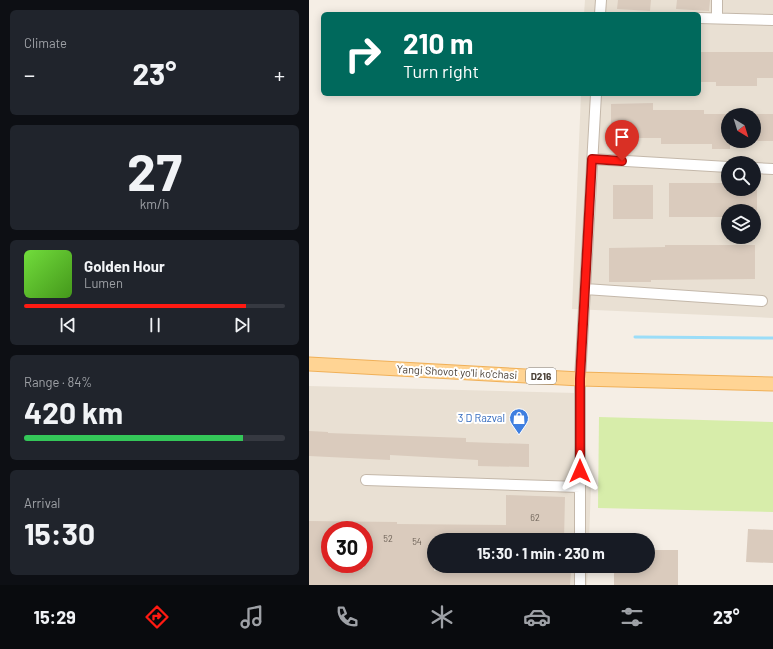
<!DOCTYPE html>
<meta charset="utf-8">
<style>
:root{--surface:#171b24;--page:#20242c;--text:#f1f3f6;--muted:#9ea1a6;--line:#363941;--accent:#ff1a12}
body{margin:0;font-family:Barlow,sans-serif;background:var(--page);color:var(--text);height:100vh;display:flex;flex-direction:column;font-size:15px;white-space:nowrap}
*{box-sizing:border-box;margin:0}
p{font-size:13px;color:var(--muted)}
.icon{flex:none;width:22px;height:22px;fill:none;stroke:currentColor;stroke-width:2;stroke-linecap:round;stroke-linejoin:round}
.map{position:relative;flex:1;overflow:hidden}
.details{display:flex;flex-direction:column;gap:10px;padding:10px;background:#0d0f14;width:309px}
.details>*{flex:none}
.hud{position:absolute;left:12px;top:12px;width:380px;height:84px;border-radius:6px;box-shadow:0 2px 10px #0003;background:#00695c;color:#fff;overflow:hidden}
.needle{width:26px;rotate:142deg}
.fabs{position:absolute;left:412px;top:108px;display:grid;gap:8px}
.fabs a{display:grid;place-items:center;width:40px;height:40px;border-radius:50%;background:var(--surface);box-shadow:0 2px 10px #0003;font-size:20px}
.speed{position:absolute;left:12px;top:521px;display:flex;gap:8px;font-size:20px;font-weight:700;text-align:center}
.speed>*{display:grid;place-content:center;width:52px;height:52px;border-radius:50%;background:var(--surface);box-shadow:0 2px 10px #0003;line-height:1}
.speed .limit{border:6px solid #d22;background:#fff;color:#111}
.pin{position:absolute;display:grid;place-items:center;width:34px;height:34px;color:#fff;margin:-41px -17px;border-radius:50% 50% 50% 0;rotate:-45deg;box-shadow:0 0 4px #0007}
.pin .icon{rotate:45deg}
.me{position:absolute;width:44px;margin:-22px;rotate:0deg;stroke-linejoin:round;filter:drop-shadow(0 0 3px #0008)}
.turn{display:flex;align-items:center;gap:14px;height:84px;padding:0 16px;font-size:18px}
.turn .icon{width:52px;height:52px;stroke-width:2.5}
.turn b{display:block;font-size:28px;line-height:34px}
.big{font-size:30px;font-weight:700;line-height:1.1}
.details .card{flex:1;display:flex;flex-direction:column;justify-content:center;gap:6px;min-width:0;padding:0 14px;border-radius:6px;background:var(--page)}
.details .dial{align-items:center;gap:0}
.dial b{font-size:52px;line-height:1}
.song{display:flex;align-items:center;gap:12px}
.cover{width:48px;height:48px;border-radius:6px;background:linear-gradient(135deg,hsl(100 70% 55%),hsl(100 70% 35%))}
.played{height:4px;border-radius:2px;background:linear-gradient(90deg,var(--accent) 85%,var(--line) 85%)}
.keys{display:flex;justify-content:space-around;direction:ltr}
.heat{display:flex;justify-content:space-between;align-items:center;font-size:22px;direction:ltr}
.charge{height:6px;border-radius:3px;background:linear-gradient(90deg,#34c759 84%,var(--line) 0)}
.trip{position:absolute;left:118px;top:533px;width:228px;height:40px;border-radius:20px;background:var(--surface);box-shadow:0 2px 10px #0003;font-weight:700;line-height:40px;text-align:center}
.menu{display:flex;height:64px;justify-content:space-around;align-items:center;background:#090b0e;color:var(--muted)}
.menu .icon{width:28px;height:28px}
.menu .active{color:var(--accent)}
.menu b{font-size:18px;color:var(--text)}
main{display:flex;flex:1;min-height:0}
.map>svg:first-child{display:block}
.residential{fill:#e9e0d3;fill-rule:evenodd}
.grass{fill:#d7edaa}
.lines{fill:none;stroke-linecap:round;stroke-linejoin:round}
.stream{stroke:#9bddf8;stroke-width:3}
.building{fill:#dacbbd;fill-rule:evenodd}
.minor-casing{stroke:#c4b8aa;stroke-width:12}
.major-casing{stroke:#f0b058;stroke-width:15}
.minor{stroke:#fff;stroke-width:10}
.major{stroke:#ffd494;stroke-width:13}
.route-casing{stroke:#a6110c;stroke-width:10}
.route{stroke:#ff1a12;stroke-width:7}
.labels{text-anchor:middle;stroke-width:4;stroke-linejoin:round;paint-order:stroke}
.number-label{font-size:9px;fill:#6c6156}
.shield{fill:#fff;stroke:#7f7871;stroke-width:1}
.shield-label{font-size:10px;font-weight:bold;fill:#483e34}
.street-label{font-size:11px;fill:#483e34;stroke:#fff}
.shop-label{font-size:11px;fill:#366cbe;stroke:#fff;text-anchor:end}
</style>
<main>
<section class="details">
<div class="card"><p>Climate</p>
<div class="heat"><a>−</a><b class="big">23°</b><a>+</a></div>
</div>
<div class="card dial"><b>27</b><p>km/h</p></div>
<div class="card">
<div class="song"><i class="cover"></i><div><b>Golden Hour</b><p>Lumen</p></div></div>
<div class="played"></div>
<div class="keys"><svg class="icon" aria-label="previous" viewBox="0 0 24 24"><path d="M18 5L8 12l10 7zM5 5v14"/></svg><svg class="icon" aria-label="pause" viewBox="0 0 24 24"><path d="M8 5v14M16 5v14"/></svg><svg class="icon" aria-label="next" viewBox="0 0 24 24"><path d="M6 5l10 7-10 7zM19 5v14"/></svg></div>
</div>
<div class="card"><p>Range · 84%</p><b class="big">420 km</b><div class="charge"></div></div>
<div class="card"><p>Arrival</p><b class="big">15:30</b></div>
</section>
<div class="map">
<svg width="464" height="585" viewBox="0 0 464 585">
<rect width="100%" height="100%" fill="#f5eee5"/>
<path class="residential" d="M276,0H464V318L263,309L272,94H390V14H275ZM419,115H445V141H419ZM419,163H445V189H419ZM419,211H445V237H419Z
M0,386L267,393V484L282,485L280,540H125V566H279L278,585H0ZM21,530H55V564H21Z"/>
<path class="grass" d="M290,417L464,422V512L289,508Z"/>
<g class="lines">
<path class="stream" d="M326,337L464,338"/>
</g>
<path class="building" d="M309,0H342L341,11L308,9Z
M368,0H401L400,11L367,9Z
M390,52H464V78H448V86H407V82H390Z
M344,103V110H395V114H419V141H421V149H403V144H352V138H302V104Z
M445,114H464V141H445Z
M360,183H419V189H448V211H419V217H360Z
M304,185H344V219H304Z
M356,245H446V279L342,280V282H300V248L356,247Z
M0,431L19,432V433L157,438V442L220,444V467L169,466V460L81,455V460L0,456Z
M197,495L256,497L255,540H125V571L196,572V566H255V570L262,571L261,585H0V521L88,522V524L197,525ZM21,530H55V568H21Z
M439,529L464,530V563L437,562Z
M339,550H369V585H305V566H339Z"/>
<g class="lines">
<defs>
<path id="minor" d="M291,14L292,0
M390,18L464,20
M408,18V0
M283,159L419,167
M445,168L464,169
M276,289L453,301
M57,480L271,487
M271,540V379L287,94
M271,566V585"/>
<path id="major" d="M0,364L271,379L464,384"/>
</defs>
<use href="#minor" class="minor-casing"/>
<use href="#major" class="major-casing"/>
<use href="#minor" class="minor"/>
<use href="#major" class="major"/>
</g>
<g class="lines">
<defs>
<path id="route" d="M271,471V379L283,159L313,161"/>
</defs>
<use href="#route" class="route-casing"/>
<use href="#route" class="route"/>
</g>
<defs>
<symbol id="shop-pin" viewBox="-11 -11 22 30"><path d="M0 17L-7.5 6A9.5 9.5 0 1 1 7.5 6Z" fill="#3f7fe0" stroke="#fff"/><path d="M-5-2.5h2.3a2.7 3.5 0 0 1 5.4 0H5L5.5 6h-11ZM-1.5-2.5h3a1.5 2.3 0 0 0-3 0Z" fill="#fff"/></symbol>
</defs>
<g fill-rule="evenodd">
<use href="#shop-pin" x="199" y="407" width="22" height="30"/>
</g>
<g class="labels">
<g class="number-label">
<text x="226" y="521">62</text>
<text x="79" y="542">52</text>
<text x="108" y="545">54</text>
</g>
<rect class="shield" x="217" y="368" width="30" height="16" rx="3"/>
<g class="shield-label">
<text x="232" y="380">D216</text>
</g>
<g class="street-label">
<text transform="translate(148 372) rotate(3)" y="4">Yangi Shovot yo'li ko'chasi</text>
</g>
<g class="shop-label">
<text x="196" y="422">3 D Razval</text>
</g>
</g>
</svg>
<div class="fabs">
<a><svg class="needle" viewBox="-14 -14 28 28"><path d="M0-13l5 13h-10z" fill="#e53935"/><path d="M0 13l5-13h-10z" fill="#9ea1a6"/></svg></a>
<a><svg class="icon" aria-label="search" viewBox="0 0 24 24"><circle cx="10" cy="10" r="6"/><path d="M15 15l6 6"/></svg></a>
<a><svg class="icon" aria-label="layers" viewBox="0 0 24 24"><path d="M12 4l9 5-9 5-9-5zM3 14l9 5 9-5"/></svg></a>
</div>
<div class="speed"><div class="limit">30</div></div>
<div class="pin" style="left:313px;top:161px;background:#d93025"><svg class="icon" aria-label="arrive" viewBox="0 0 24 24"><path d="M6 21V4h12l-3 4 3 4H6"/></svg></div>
<svg class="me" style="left:271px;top:471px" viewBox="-20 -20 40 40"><path d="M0-17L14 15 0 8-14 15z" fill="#ff1a12" stroke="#fff" stroke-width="4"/></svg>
<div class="trip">15:30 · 1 min · 230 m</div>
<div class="hud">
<div class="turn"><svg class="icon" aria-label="right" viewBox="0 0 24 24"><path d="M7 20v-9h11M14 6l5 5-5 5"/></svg><div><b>210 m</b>Turn right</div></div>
</div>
</div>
</main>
<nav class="menu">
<b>15:29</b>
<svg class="icon active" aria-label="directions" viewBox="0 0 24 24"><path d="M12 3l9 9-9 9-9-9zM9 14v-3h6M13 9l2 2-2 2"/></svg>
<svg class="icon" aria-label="music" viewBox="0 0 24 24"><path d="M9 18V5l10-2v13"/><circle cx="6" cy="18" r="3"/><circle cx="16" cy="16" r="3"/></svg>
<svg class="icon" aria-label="phone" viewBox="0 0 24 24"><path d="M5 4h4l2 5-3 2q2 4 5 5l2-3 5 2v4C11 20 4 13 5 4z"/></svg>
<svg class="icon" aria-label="climate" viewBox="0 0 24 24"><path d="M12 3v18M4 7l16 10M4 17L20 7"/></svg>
<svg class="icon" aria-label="car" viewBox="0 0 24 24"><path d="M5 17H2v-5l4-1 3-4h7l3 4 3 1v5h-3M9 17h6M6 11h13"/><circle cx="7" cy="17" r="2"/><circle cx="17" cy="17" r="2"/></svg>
<svg class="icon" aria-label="filters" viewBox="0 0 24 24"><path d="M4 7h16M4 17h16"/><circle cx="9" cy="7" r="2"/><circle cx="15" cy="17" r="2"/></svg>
<b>23°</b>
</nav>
